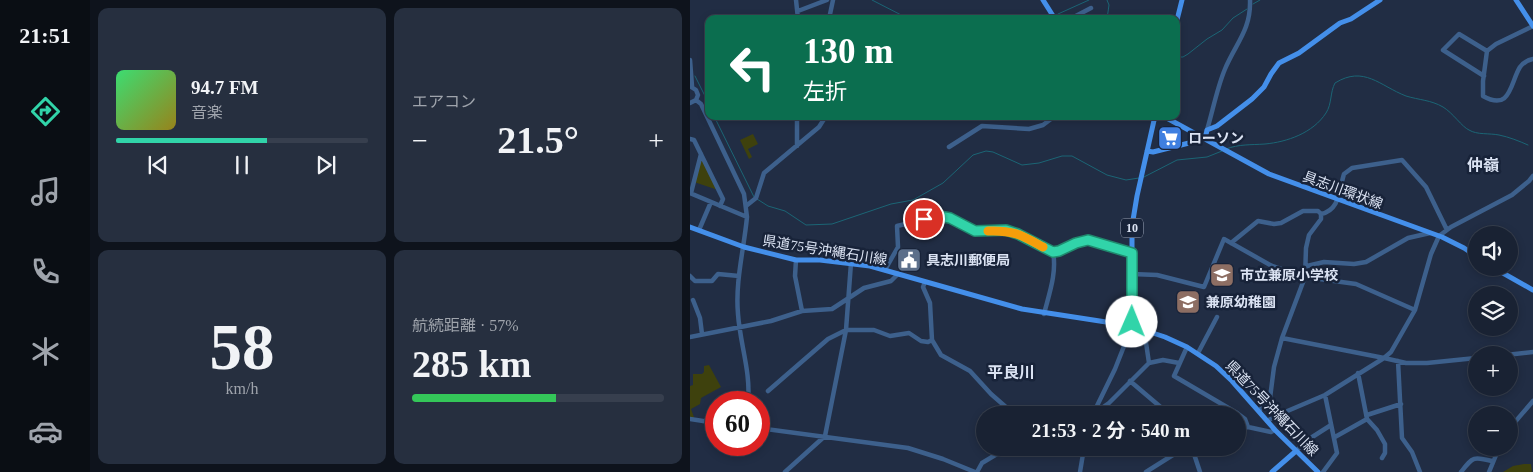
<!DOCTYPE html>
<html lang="ja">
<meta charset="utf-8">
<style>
:root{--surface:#192233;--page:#262f3f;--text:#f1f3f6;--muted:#9fa4ac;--line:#373f4e;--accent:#31d4a9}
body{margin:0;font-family:"Times New Roman","Noto Sans JP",serif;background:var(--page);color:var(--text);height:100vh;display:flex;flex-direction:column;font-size:19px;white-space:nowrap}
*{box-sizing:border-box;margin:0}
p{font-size:16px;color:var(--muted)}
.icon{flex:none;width:28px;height:28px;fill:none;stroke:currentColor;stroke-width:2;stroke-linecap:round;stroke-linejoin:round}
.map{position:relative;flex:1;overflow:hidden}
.details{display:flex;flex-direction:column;gap:8px;padding:8px;background:#0e131c;width:600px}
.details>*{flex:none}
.top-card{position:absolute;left:15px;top:15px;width:475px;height:105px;border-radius:10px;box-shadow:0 2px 8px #0003,0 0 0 1px var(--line);background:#0b6e4f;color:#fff;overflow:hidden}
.fabs{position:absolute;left:778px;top:226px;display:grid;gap:10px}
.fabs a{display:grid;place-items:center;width:50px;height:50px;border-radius:50%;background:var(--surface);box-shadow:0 2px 8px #0003,0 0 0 1px var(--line);font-size:25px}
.speed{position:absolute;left:15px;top:391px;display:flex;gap:10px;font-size:25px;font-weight:700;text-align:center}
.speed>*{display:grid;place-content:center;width:65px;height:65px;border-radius:50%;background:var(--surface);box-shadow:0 2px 8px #0003,0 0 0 1px var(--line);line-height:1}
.speed .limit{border:8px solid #d22;background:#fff;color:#111}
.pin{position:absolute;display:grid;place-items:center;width:42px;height:42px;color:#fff;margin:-21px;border:2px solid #fff;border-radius:50%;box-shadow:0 1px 5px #0007}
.me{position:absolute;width:55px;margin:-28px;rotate:1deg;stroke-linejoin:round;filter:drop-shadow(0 0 4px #0008)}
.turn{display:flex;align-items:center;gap:18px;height:105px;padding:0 15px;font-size:22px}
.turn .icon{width:65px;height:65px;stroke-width:2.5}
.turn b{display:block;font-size:35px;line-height:42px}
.big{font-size:38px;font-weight:700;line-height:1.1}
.details .widget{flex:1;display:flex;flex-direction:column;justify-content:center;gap:8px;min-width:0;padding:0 18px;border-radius:10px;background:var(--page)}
.details .dial{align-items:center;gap:0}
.dial b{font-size:65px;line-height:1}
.song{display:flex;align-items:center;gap:15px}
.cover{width:60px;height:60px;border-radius:8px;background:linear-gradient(135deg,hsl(140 70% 55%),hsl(50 70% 35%))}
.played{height:5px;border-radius:2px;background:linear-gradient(90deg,var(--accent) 60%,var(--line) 60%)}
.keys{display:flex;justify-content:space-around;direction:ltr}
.heat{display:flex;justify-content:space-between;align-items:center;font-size:28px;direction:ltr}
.charge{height:8px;border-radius:4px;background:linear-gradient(90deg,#34c759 57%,var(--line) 0)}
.details .tiles{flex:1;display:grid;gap:8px;grid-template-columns:repeat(2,1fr)}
.trip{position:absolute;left:286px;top:406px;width:270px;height:50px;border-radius:25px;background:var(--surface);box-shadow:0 2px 8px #0003,0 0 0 1px var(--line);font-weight:700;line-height:50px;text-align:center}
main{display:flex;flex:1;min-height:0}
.tabs{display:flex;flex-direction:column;width:90px;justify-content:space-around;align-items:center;background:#0a0e14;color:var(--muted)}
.tabs .icon{width:35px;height:35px}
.tabs .current{color:var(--accent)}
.tabs b{font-size:22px;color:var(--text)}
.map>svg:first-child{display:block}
.green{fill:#3e410d}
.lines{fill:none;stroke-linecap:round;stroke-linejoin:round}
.stream{stroke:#1b6575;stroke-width:1}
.minor{stroke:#3d608c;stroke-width:4.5}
.major{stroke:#448fea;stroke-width:5}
.route-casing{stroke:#208a6e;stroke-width:12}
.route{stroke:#31d4a9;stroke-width:9}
.slow{stroke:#f59e0b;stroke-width:9}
.labels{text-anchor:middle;stroke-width:5;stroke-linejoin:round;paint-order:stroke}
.shield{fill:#182339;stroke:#a0a9bb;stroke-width:1}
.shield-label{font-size:12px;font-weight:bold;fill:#dbe3f3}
.poi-label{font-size:14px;font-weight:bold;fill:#dbe3f3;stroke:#182339;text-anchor:start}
.street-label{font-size:14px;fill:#dbe3f3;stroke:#182339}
.quarter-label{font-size:16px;font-weight:bold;fill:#dbe3f3;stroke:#182339}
</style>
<main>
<nav class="tabs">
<b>21:51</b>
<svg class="icon current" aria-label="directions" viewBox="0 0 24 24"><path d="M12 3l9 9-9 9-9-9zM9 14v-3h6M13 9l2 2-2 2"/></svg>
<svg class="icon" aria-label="music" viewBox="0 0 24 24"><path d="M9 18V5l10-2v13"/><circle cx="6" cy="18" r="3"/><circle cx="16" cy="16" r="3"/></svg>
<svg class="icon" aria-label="phone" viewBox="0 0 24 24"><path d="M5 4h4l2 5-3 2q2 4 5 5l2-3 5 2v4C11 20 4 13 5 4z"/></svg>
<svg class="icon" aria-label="climate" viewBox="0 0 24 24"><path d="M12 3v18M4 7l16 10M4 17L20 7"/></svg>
<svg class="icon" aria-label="car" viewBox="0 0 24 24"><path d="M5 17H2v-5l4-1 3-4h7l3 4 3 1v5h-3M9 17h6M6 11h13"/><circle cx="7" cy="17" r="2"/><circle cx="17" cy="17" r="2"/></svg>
</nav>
<section class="details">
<div class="tiles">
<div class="widget">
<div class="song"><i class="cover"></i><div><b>94.7 FM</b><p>音楽</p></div></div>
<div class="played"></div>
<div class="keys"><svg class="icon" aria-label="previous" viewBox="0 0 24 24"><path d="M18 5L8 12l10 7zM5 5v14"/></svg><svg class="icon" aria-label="pause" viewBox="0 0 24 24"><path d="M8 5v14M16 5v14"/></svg><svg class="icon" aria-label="next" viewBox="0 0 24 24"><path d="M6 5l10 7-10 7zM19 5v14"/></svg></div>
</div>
<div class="widget"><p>エアコン</p>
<div class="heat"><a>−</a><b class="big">21.5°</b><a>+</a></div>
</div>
<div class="widget dial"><b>58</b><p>km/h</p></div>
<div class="widget"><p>航続距離 · 57%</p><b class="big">285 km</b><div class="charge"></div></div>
</div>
</section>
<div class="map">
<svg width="843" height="472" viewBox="0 0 843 472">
<rect width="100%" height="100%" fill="#212d44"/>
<path class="green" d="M63,134L68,144L58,149L62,157L59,159L50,140Z
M11,154L28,190L4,182Z
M19,365L31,387L11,398L10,404L1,409L5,420H1L0,416V386L3,385V374H12L14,372V366Z
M834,464H841L842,472H813L823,466Z"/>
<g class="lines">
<path class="stream" d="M182,0L219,19
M563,4L570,0
M368,14L399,0
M417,19L419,5L417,0
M486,57H493L498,54L517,39L532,30L543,18L557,9
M5,76L19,104
M24,116L64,197
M536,149C549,144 561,145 575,144C597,142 623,133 636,113C642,104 640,92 645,83C674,65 690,86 716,96C729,100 741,100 753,107C763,113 772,127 779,130C787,135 799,133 809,135C819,137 829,141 838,145
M452,178L487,160L517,157L532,151
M67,199L78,206L95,211L116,225L142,224L201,204L223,200L253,183L283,155L296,151L303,152L332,165L349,163L372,156H382L417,175L436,180L449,178"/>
<path class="minor" d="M106,0L108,19
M108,11L137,0
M139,19L143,0
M380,19L401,8
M843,26L806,44L797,51L793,81V96C821,112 820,83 830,67C833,63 838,60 843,59
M0,60L2,86
M794,76L753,50L769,34L797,51
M0,86L6,90L8,95L6,100L0,103
M6,100L11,104L54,194L57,217C54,249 45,282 48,314C50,344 61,372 58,402
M517,130C523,110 527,88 535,69C546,43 561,30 560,0
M0,139L4,140L33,199L30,206
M107,146V116
M259,147L292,126L339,129L353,125L365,116
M0,193L57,217
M1,193L11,154
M56,206L66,198L74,173L129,127L136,116
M9,230L21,202
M541,243L568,221L584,224L591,223L613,211H628L631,214C650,210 649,190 654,174L662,168L712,160L736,187L757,230
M106,260L105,276L112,311
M617,266L634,262L664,264L676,262L718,238L740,233
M195,270L208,247L207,226L249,216L260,218L285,231L316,230L328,234L363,252L369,251L386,243L398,240L442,253
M442,274L467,275L514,287L534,239L582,266L615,277L666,284L725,310
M0,276L5,281H22L28,274L49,276
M235,282L233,287L240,303L242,340L251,355L280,371L301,394L325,415
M3,300L10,318L12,334
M354,314C359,294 367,273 363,252
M0,337L81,321L112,311L142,309L174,288L201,281L208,274
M592,338L694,358L701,352L725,310L741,254L749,236L761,227L822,195L839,181L843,176
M497,347L484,376L547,413L555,419L558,427
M508,353L527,317
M816,355L843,352
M708,361L712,438L722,452L730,472
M459,363L473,360L489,363
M668,373L677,419L687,430L695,444V453L692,458
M440,381L480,415
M78,391L138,339L156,330H184L200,336L219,333L231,341L238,342L242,340
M46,402L49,399L58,398
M569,411L580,398L584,367L592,338L615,277L616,248L619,235L631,219V214
M403,414L419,403L459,363L454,329
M403,414L425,369L442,326
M677,415L711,404
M0,419L26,423
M15,421L26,414
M577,421L588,415L635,395L694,358L716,363H737L786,358
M69,428L218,448L253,459L285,472
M548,428L558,427L581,432L585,430
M819,429L843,401
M645,437L677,419
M502,448L510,472
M606,451L616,441L641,425
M95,472L135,436L156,330L161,263
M287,472L292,463L317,448
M390,472L394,448
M456,472L494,448
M633,472L647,453L635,395
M771,472C783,457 783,456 802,461
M799,472L809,448"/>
<path class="major" d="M353,0L365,19
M826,0L843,26
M486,24L492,0
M473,116L579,174L752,237L774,248L786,256
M515,139L517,130L527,126L562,99L574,87L581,74L589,63L609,53L650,23L661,19L690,0
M457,151L463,152L507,141L510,137
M0,227L54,247L106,260H130L180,266L332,309L442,326L475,337L497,347L526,366L542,381L585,430L628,472
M804,268L843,290
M442,326V226L447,196L465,116
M582,472L606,451"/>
</g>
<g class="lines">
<defs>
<path id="route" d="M234,219L249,216L260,218L285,231L316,230L328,234L363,252L369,251L386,243L398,240L442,253V322"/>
</defs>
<use href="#route" class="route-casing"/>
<use href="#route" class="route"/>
<path class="slow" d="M298,231C324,230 331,235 353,247"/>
</g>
<defs>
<symbol id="supermarket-square" viewBox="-11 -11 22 22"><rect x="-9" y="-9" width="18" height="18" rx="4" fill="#3f7fe0" stroke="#182339"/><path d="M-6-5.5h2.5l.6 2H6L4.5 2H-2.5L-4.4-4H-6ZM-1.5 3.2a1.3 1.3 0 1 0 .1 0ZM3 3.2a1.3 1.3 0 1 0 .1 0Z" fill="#fff"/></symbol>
<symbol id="civic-square" viewBox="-11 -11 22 22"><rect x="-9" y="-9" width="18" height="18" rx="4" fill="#5c6f8a" stroke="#182339"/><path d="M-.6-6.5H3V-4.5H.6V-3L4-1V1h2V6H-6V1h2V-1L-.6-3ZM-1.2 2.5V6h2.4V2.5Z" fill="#fff"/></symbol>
<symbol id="school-square" viewBox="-11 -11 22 22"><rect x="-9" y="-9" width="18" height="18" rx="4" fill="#8d6e63" stroke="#182339"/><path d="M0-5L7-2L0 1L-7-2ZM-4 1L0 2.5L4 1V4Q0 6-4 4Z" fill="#fff"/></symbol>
</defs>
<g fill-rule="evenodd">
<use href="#supermarket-square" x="466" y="124" width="28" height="28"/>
<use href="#civic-square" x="205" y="246" width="28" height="28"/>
<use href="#school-square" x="518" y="261" width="28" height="28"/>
<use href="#school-square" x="484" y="288" width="28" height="28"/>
</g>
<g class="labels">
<rect class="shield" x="431" y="218.5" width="22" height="19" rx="4"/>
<g class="shield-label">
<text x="442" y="232">10</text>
</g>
<g class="poi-label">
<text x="498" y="143">ローソン</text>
<text x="236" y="265">具志川郵便局</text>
<text x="550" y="280">市立兼原小学校</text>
<text x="516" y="307">兼原幼稚園</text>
</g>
<g class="street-label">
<text transform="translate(653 190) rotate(20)" y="5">具志川環状線</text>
<text transform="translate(135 250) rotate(9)" y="5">県道75号沖縄石川線</text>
<text transform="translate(582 408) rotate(46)" y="5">県道75号沖縄石川線</text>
</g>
<g class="quarter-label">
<text x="793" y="171">仲嶺</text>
<text x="321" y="378">平良川</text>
</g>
</g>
</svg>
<div class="fabs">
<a><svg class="icon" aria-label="sound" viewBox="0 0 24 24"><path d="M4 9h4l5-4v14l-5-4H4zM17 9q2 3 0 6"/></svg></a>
<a><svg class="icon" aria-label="layers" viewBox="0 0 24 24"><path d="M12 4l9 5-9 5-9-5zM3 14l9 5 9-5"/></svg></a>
<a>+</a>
<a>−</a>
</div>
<div class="speed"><div class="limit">60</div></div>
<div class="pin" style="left:234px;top:219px;background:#d93025"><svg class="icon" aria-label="arrive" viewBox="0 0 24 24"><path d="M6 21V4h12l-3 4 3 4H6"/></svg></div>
<svg class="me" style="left:442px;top:322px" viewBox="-20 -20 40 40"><circle r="19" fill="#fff"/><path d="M0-13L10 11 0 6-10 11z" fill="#31d4a9"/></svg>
<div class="trip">21:53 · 2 分 · 540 m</div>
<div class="top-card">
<div class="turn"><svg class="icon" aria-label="left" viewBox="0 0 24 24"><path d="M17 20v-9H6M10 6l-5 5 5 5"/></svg><div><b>130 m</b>左折</div></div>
</div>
</div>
</main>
